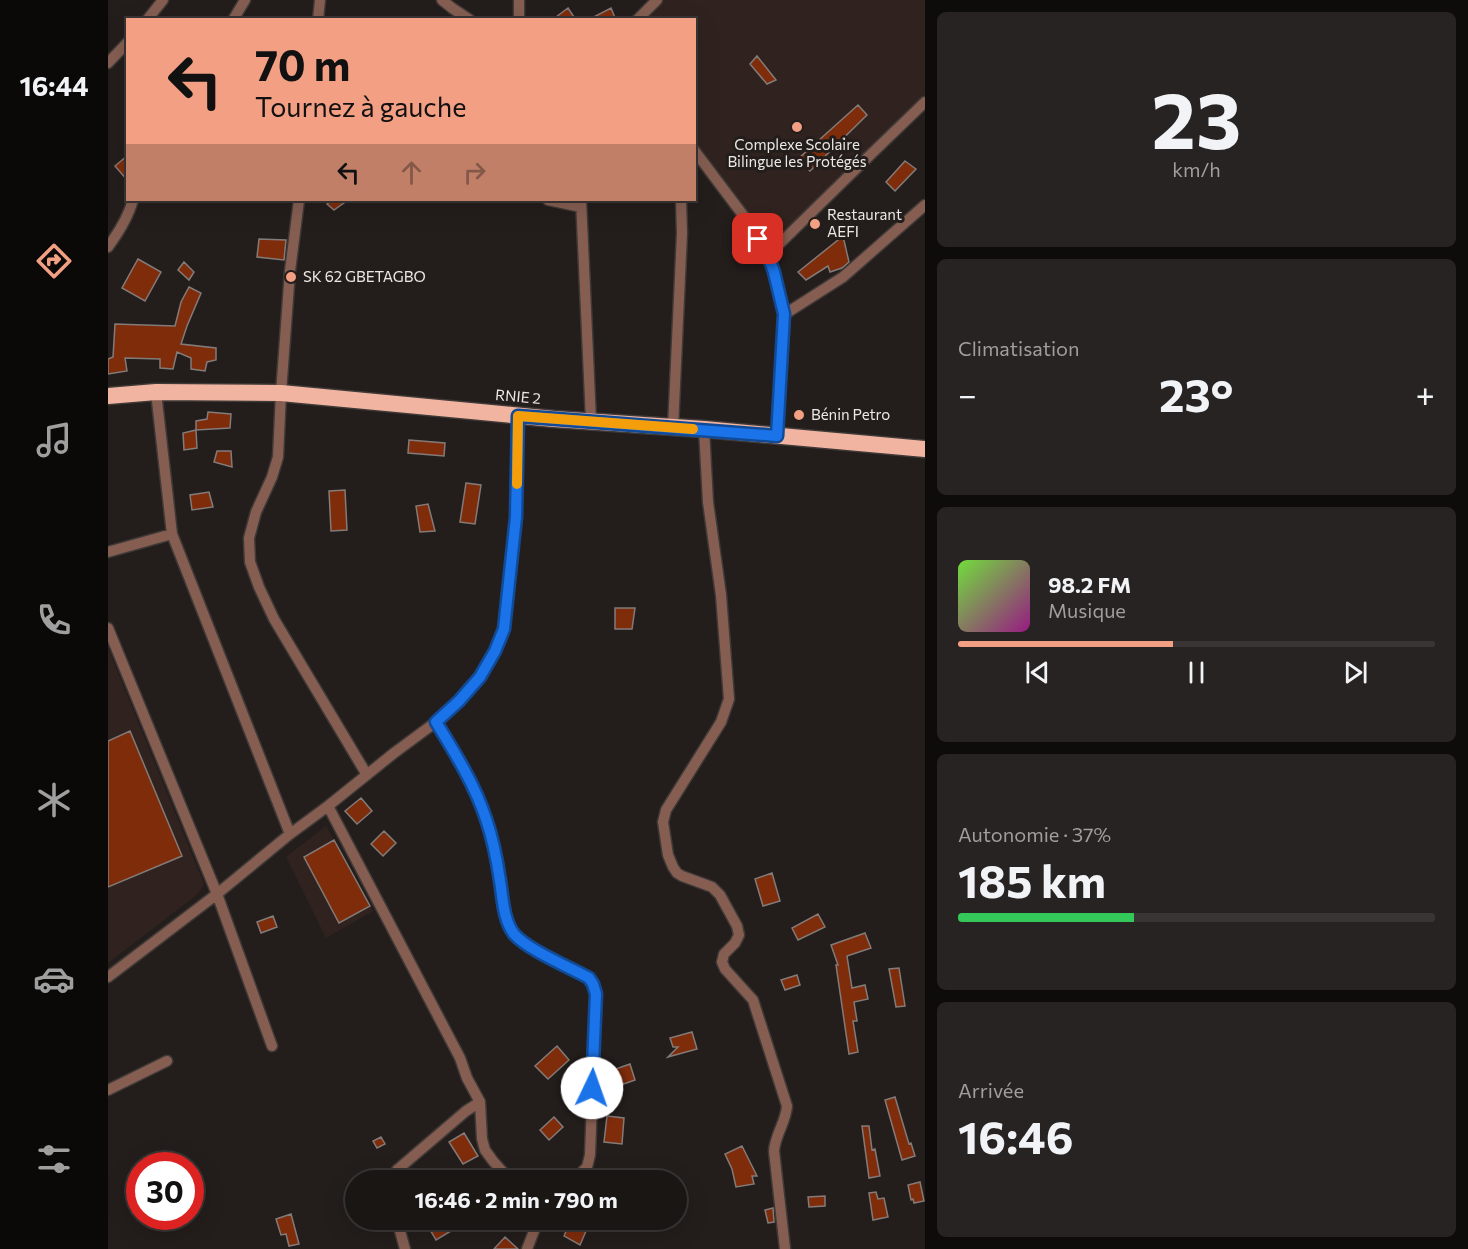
<!DOCTYPE html>
<html lang="fr">
<meta charset="utf-8">
<style>
:root{--surface:#1a1614;--page:#272322;--text:#f1f3f6;--muted:#9f9fa0;--line:#383534;--accent:#f39f83}
body{margin:0;font-family:Commissioner,sans-serif;background:var(--page);color:var(--text);height:100vh;display:flex;flex-direction:column;font-size:22px;white-space:nowrap}
*{box-sizing:border-box;margin:0}
p{font-size:20px;color:var(--muted)}
.icon{flex:none;width:33px;height:33px;fill:none;stroke:currentColor;stroke-width:2;stroke-linecap:round;stroke-linejoin:round}
.map{position:relative;flex:1;overflow:hidden}
.panel{display:flex;flex-direction:column;gap:12px;padding:12px;background:#0e0c0b;width:543px}
.panel>*{flex:none}
.hud{position:absolute;left:18px;top:18px;width:570px;height:183px;border-radius:0px;box-shadow:0 6px 24px #0002,0 0 0 2px var(--line);background:#f39f83;color:#111;overflow:hidden}
.speed{position:absolute;left:18px;top:1152px;display:flex;gap:12px;font-size:30px;font-weight:700;text-align:center}
.speed>*{display:grid;place-content:center;width:78px;height:78px;border-radius:50%;background:var(--surface);box-shadow:0 6px 24px #0002,0 0 0 2px var(--line);line-height:1}
.speed .limit{border:9px solid #d22;background:#fff;color:#111}
.pin{position:absolute;display:grid;place-items:center;width:51px;height:51px;color:#fff;margin:-26px;border-radius:12px;box-shadow:0 3px 9px #0006}
.me{position:absolute;width:66px;margin:-33px;rotate:3deg;stroke-linejoin:round;filter:drop-shadow(0 0 4px #0008)}
.turn{display:flex;align-items:center;gap:21px;height:126px;padding:0 30px;font-size:27px}
.turn .icon{width:78px;height:78px;stroke-width:2.5}
.turn b{display:block;font-size:42px;line-height:51px}
.lanes{display:flex;align-items:center;height:57px;padding:0 30px;background:#0003;justify-content:center;gap:30px;direction:ltr}
.lanes .off{opacity:.35}
.big{font-size:45px;font-weight:700;line-height:1.1}
.panel .card{flex:1;display:flex;flex-direction:column;justify-content:center;gap:9px;min-width:0;padding:0 21px;border-radius:9px;background:var(--page)}
.panel .dial{align-items:center;gap:0}
.dial b{font-size:78px;line-height:1}
.song{display:flex;align-items:center;gap:18px}
.cover{width:72px;height:72px;border-radius:9px;background:linear-gradient(135deg,hsl(100 70% 55%),hsl(310 70% 35%))}
.played{height:6px;border-radius:3px;background:linear-gradient(90deg,var(--accent) 45%,var(--line) 45%)}
.keys{display:flex;justify-content:space-around;direction:ltr}
.heat{display:flex;justify-content:space-between;align-items:center;font-size:33px;direction:ltr}
.charge{height:9px;border-radius:4px;background:linear-gradient(90deg,#34c759 37%,var(--line) 0)}
.trip{position:absolute;left:237px;top:1170px;width:342px;height:60px;border-radius:30px;background:var(--surface);box-shadow:0 6px 24px #0002,0 0 0 2px var(--line);font-weight:700;line-height:60px;text-align:center}
main{display:flex;flex:1;min-height:0}
.menu{display:flex;flex-direction:column;width:108px;justify-content:space-around;align-items:center;background:#0a0908;color:var(--muted)}
.menu .icon{width:42px;height:42px}
.menu .selected{color:var(--accent)}
.menu b{font-size:27px;color:var(--text)}
.map>svg:first-child{display:block}
.built{fill:#30231f}
.building{fill:#7f2c0b;stroke:#837b79;stroke-width:1.5}
.lines{fill:none;stroke-linecap:round;stroke-linejoin:round}
.minor-casing{stroke:#3f3937;stroke-width:13}
.trunk-casing{stroke:#3f3937;stroke-width:19}
.minor{stroke:#855e51;stroke-width:10}
.trunk{stroke:#f0b4a0;stroke-width:16}
.route-casing{stroke:#114b97;stroke-width:15}
.route{stroke:#1a73e8;stroke-width:10}
.slow{stroke:#f59e0b;stroke-width:10}
.poi-dot{fill:#f39f83;stroke:#231d1b;stroke-width:2}
.labels{text-anchor:middle;stroke-width:6;stroke-linejoin:round;paint-order:stroke}
.poi-label{font-size:15px;fill:#ece8e6;stroke:#231d1b;text-anchor:start}
.street-label{font-size:15px;fill:#ece8e6;stroke:#231d1b}
</style>
<main>
<nav class="menu">
<b>16:44</b>
<svg class="icon selected" aria-label="directions" viewBox="0 0 24 24"><path d="M12 3l9 9-9 9-9-9zM9 14v-3h6M13 9l2 2-2 2"/></svg>
<svg class="icon" aria-label="music" viewBox="0 0 24 24"><path d="M9 18V5l10-2v13"/><circle cx="6" cy="18" r="3"/><circle cx="16" cy="16" r="3"/></svg>
<svg class="icon" aria-label="phone" viewBox="0 0 24 24"><path d="M5 4h4l2 5-3 2q2 4 5 5l2-3 5 2v4C11 20 4 13 5 4z"/></svg>
<svg class="icon" aria-label="climate" viewBox="0 0 24 24"><path d="M12 3v18M4 7l16 10M4 17L20 7"/></svg>
<svg class="icon" aria-label="car" viewBox="0 0 24 24"><path d="M5 17H2v-5l4-1 3-4h7l3 4 3 1v5h-3M9 17h6M6 11h13"/><circle cx="7" cy="17" r="2"/><circle cx="17" cy="17" r="2"/></svg>
<svg class="icon" aria-label="filters" viewBox="0 0 24 24"><path d="M4 7h16M4 17h16"/><circle cx="9" cy="7" r="2"/><circle cx="15" cy="17" r="2"/></svg>
</nav>
<div class="map">
<svg width="817" height="1249" viewBox="0 0 817 1249">
<rect width="100%" height="100%" fill="#231d1b"/>
<path class="built" d="M549,0H817V102L660,255L587,151L586,20H529Z
M0,648L96,884L90,894L0,963Z
M218,826L265,911L218,938L178,857Z"/>
<path class="building" d="M460,8L468,20H444Z
M503,8L508,20H480Z
M649,56L668,80L659,84L642,64Z
M750,105L759,115L702,171L690,159Z
M20,155V181L7,166Z
M797,161L808,169L787,191L778,182Z
M225,200H240L226,210L219,204Z
M735,236L741,262L734,268L722,272L720,266L698,280L690,272Z
M151,239L178,240L176,260L149,257Z
M30,259L53,272L37,301L14,288Z
M76,262L86,272L81,280L70,270Z
M81,287L93,293L79,326L73,344L108,348V360L99,362L97,371L83,369V358L69,352L65,369L52,368V359L17,358L19,371L0,374V359L5,357L7,324L67,326L73,302Z
M100,412L123,414L122,428L88,430V421L99,419Z
M88,430L89,448L76,450L75,433Z
M301,440L337,443L336,456L300,453Z
M109,451H123L124,467L106,462Z
M358,483L373,485L367,524L352,522Z
M237,490L239,530L223,531L221,491Z
M101,492L105,507L84,510L82,495Z
M320,504L327,531L312,532L308,506Z
M507,608H527L524,629H507Z
M22,731L74,856L0,887V741Z
M253,798L264,811L249,824L237,811Z
M276,831L288,843L275,856L263,844Z
M226,840L262,906L231,923L196,857Z
M664,873L672,901L655,906L647,879Z
M710,914L717,927L690,940L684,928Z
M165,916L169,927L153,933L149,922Z
M757,933L763,948L739,956L744,988L757,985L760,999L746,1002L749,1021H745L750,1052L741,1054L728,965H730L723,945Z
M791,968L797,1006L788,1007L781,969Z
M689,975L692,985L677,990L673,980Z
M584,1032L589,1049L560,1057L570,1047H565L562,1038Z
M449,1046L461,1060L440,1079L427,1066Z
M522,1064L527,1080L510,1086L505,1070Z
M787,1097L801,1144L803,1143L807,1156L794,1160L777,1100Z
M499,1116L516,1118L514,1144L496,1142Z
M446,1117L455,1127L441,1140L432,1130Z
M754,1126H761L764,1150L767,1149L772,1176L761,1178Z
M356,1133L370,1156L355,1164L341,1142Z
M273,1137L277,1144L269,1148L265,1141Z
M634,1146L649,1176H644L646,1184L628,1187L624,1169L617,1154Z
M434,1169L442,1180H420Z
M812,1182L816,1201L806,1203L805,1199L803,1200L800,1185Z
M768,1192L770,1199L776,1198L780,1217L765,1220L761,1193Z
M717,1196V1206L701,1207L700,1197Z
M665,1208L666,1222L660,1223L657,1210Z
M183,1214L191,1244L181,1246L178,1234L173,1235L168,1219Z
M335,1220L343,1231L328,1240L321,1228Z
M462,1222L478,1231L472,1245L456,1236Z
M397,1237L410,1249H386Z"/>
<g class="lines">
<defs>
<path id="minor" d="M334,0L344,8L362,20
M39,20L55,0
M125,20L137,0
M210,20L212,0
M411,20V0
M529,20L549,0
M0,63L20,42
M586,150L641,223L660,255L666,272L677,314L669,436
M191,200L182,271L173,393L170,457L164,477L148,512L141,538L142,562L151,587L166,619L259,775
M440,200L473,207
M473,200L483,421
M0,247C11,232 20,218 25,200
M660,255L757,160L817,102
M677,314L735,277L817,205
M48,392L64,534L182,834
M565,428L574,233L573,200
M596,429L600,502L613,595L621,699L613,722L558,810L555,822L560,855L565,867L569,873L574,876L604,887L612,895L629,926L631,935L627,943L616,954L614,962L617,969L645,1000L679,1106C678,1122 667,1135 666,1151L677,1249
M0,552L64,534
M0,628L109,894L164,1046
M328,722C350,756 371,793 382,832C387,848 389,865 392,881C395,899 395,919 406,934C420,950 460,967 481,978L485,984L488,994L482,1155L479,1167L466,1180
M220,806L352,1058L359,1078L372,1102L374,1139L377,1150L385,1161L402,1180
M0,977L109,894L182,834L220,806L286,753L328,722L351,701L372,677L387,651L396,629L408,517L410,416
M0,1090L59,1061
M283,1180L289,1170L358,1111L372,1102
M289,1220L297,1249
M419,1249L426,1231V1220"/>
<path id="trunk" d="M0,396L48,392L173,393L446,419L596,429L817,449"/>
</defs>
<use href="#minor" class="minor-casing"/>
<use href="#trunk" class="trunk-casing"/>
<use href="#minor" class="minor"/>
<use href="#trunk" class="trunk"/>
</g>
<g class="lines">
<defs>
<path id="route" d="M484,1088L488,994L485,984L481,978C461,967 420,950 406,934C395,919 395,899 392,881C389,860 385,839 378,819C367,785 347,753 328,722L351,701L372,677L387,651L396,629L408,517L410,416L669,436L676,314L666,272L660,255L650,239"/>
</defs>
<use href="#route" class="route-casing"/>
<use href="#route" class="route"/>
<path class="slow" d="M409,484L410,416L585,429"/>
</g>
<g class="poi-dot">
<circle cx="689" cy="127" r="6"/>
<circle cx="707" cy="224" r="6"/>
<circle cx="183" cy="277" r="6"/>
<circle cx="691" cy="415" r="6"/>
</g>
<g class="labels">
<g class="poi-label">
<text x="689" y="150" text-anchor="middle">Complexe Scolaire<tspan x="689" dy="17">Bilingue les Protégés</tspan></text>
<text x="719" y="220">Restaurant<tspan x="719" dy="17">AEFI</tspan></text>
<text x="195" y="282">SK 62 GBETAGBO</text>
<text x="703" y="420">Bénin Petro</text>
</g>
<g class="street-label">
<text transform="translate(410 397) rotate(5)" y="5">RNIE 2</text>
</g>
</g>
</svg>
<div class="speed"><div class="limit">30</div></div>
<div class="pin" style="left:650px;top:239px;background:#d93025"><svg class="icon" aria-label="arrive" viewBox="0 0 24 24"><path d="M6 21V4h12l-3 4 3 4H6"/></svg></div>
<svg class="me" style="left:484px;top:1088px" viewBox="-20 -20 40 40"><circle r="19" fill="#fff"/><path d="M0-13L10 11 0 6-10 11z" fill="#1a73e8"/></svg>
<div class="trip">16:46 · 2 min · 790 m</div>
<div class="hud">
<div class="turn"><svg class="icon" aria-label="left" viewBox="0 0 24 24"><path d="M17 20v-9H6M10 6l-5 5 5 5"/></svg><div><b>70 m</b>Tournez à gauche</div></div>
<div class="lanes"><svg class="icon" aria-label="left" viewBox="0 0 24 24"><path d="M17 20v-9H6M10 6l-5 5 5 5"/></svg><svg class="icon off" aria-label="ahead" viewBox="0 0 24 24"><path d="M12 20V5M6 11l6-6 6 6"/></svg><svg class="icon off" aria-label="right" viewBox="0 0 24 24"><path d="M7 20v-9h11M14 6l5 5-5 5"/></svg></div>
</div>
</div>
<section class="panel">
<div class="card dial"><b>23</b><p>km/h</p></div>
<div class="card"><p>Climatisation</p>
<div class="heat"><a>−</a><b class="big">23°</b><a>+</a></div>
</div>
<div class="card">
<div class="song"><i class="cover"></i><div><b>98.2 FM</b><p>Musique</p></div></div>
<div class="played"></div>
<div class="keys"><svg class="icon" aria-label="previous" viewBox="0 0 24 24"><path d="M18 5L8 12l10 7zM5 5v14"/></svg><svg class="icon" aria-label="pause" viewBox="0 0 24 24"><path d="M8 5v14M16 5v14"/></svg><svg class="icon" aria-label="next" viewBox="0 0 24 24"><path d="M6 5l10 7-10 7zM19 5v14"/></svg></div>
</div>
<div class="card"><p>Autonomie · 37%</p><b class="big">185 km</b><div class="charge"></div></div>
<div class="card"><p>Arrivée</p><b class="big">16:46</b></div>
</section>
</main>
